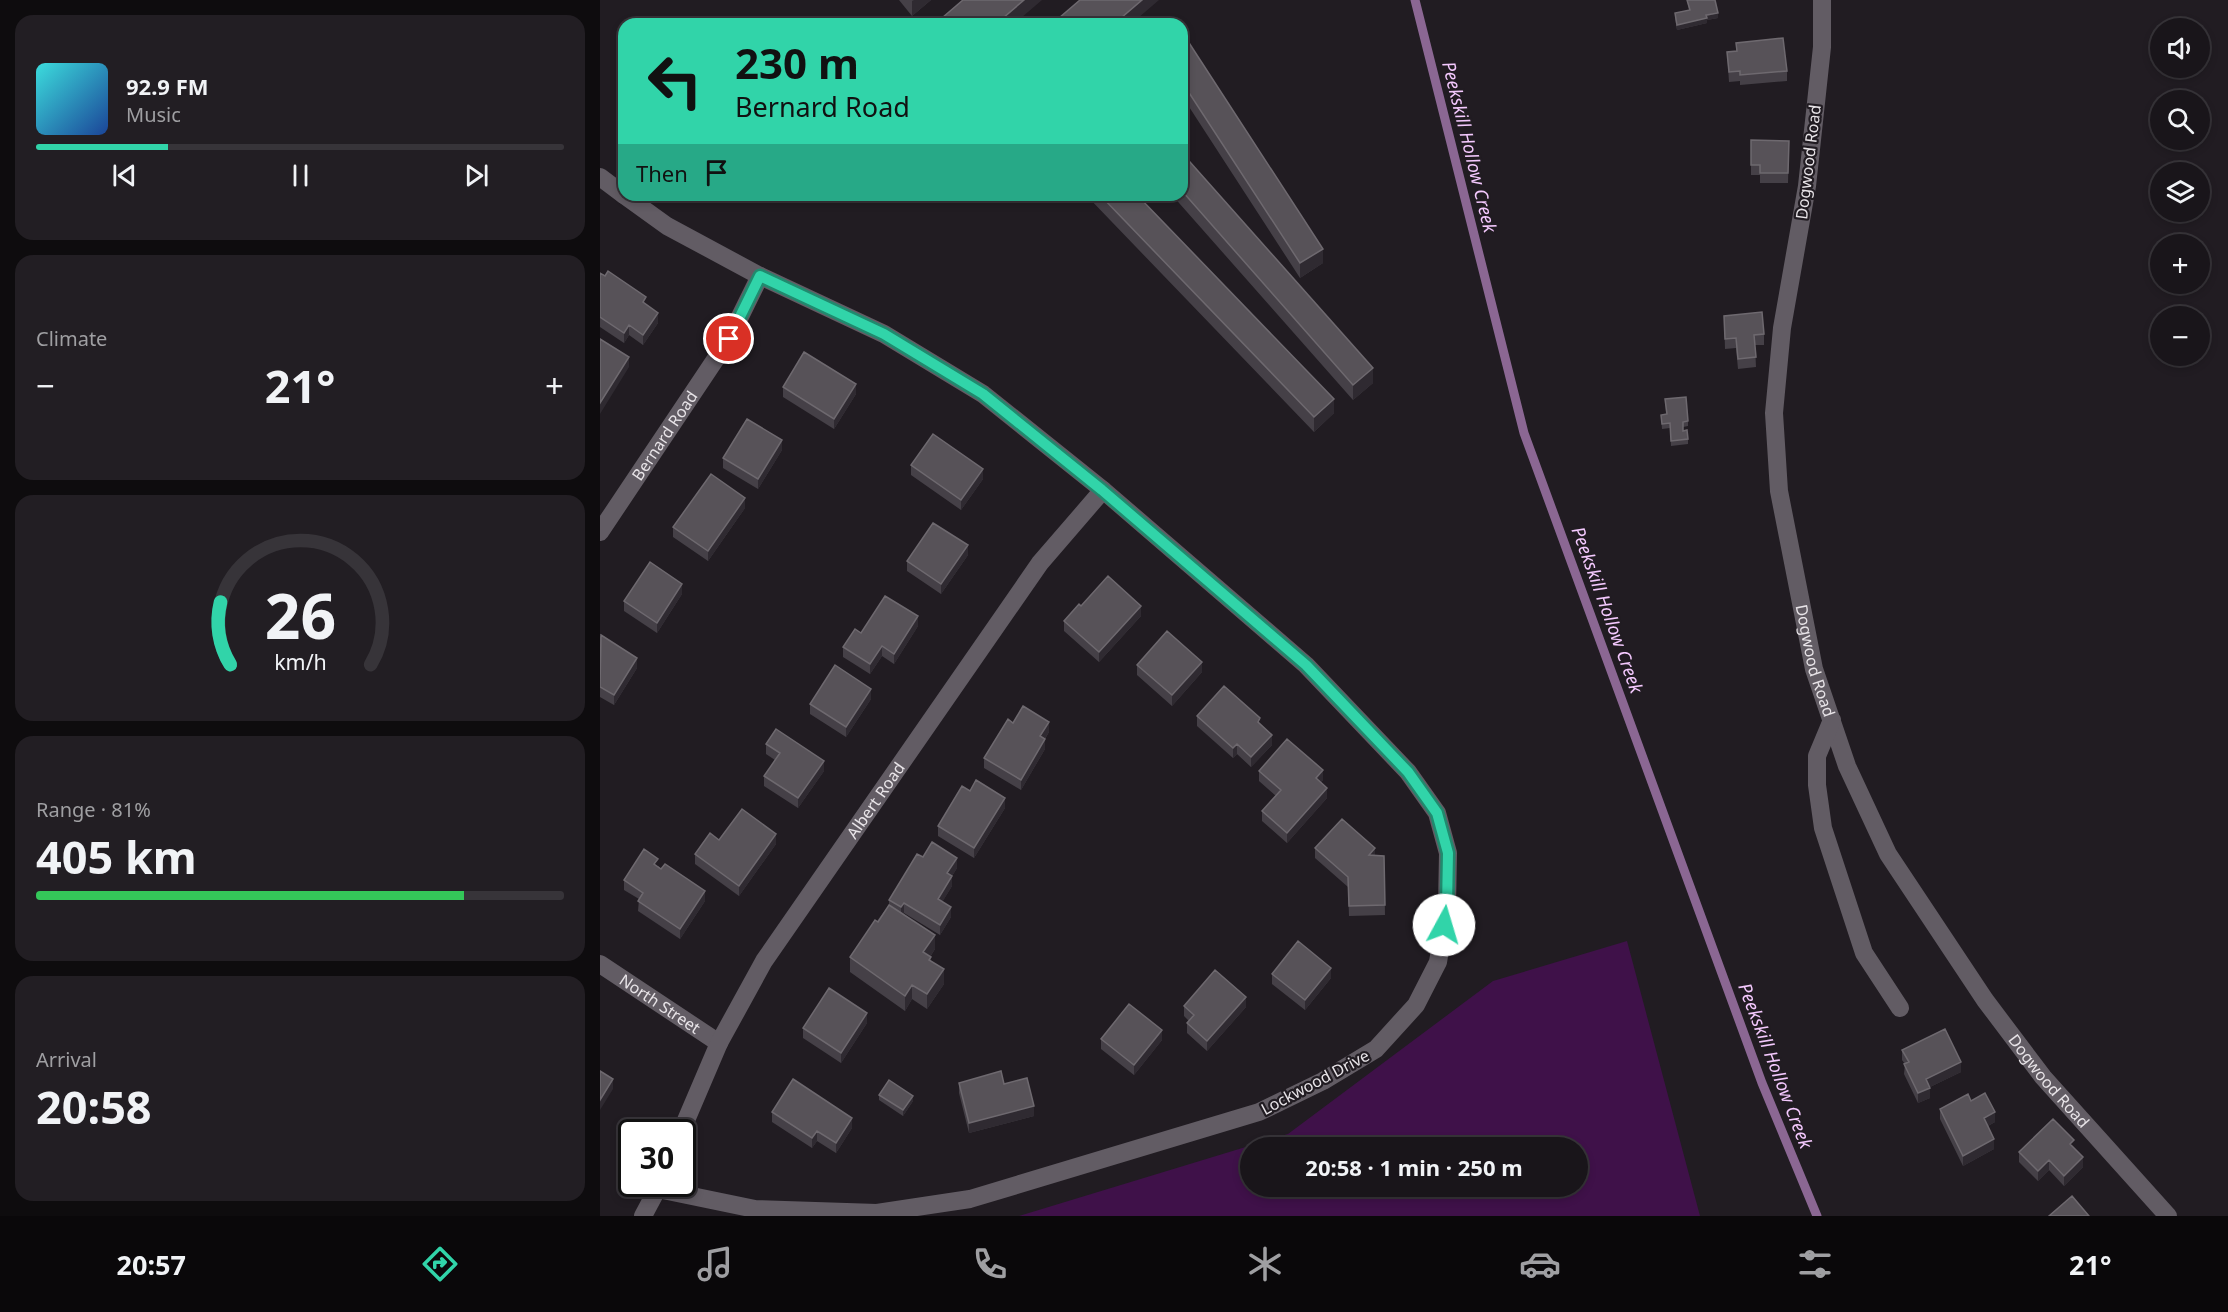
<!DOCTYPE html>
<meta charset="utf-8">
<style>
:root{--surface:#19151a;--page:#221e23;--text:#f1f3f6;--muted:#9f9fa2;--line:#373439;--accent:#31d4a9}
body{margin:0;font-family:"Noto Sans",sans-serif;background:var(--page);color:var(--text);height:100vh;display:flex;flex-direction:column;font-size:22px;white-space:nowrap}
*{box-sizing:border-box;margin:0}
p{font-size:20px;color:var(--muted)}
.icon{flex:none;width:33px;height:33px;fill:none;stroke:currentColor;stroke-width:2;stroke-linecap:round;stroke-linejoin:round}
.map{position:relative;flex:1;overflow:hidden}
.panel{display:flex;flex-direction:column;gap:15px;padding:15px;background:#0e0c0e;width:600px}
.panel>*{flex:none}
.hud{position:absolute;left:18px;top:18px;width:570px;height:183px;border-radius:18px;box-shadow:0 3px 9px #0003,0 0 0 2px var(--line);background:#31d4a9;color:#111;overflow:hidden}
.tools{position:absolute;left:1550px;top:18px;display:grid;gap:12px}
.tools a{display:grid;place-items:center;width:60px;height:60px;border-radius:50%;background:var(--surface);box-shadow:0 3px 9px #0003,0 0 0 2px var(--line);font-size:30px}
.speed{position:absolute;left:18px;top:1119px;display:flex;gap:12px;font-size:30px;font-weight:700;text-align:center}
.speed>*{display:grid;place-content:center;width:78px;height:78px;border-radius:50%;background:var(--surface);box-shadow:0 3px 9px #0003,0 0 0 2px var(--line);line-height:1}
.speed .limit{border:3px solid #111;border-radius:9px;background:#fff;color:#111}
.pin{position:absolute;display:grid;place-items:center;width:51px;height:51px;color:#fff;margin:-26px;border:3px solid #fff;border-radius:50%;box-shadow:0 2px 6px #0007}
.me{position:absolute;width:66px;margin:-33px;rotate:6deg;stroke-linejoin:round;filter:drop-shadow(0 0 4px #0008)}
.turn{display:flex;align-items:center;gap:21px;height:126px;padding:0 18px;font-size:27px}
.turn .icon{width:78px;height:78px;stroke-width:2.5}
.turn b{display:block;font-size:42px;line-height:51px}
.then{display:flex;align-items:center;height:57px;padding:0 18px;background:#0003;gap:12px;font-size:22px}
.big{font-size:45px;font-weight:700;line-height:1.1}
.panel .tile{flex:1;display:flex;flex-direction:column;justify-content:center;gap:9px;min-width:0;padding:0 21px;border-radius:18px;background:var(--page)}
.panel .dial{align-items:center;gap:0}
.dial svg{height:156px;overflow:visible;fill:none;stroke:var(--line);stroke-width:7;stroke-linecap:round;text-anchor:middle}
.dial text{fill:var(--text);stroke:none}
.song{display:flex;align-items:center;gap:18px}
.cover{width:72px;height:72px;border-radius:9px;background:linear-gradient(135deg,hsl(180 70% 55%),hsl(220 70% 35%))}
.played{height:6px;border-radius:3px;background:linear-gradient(90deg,var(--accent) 25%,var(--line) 25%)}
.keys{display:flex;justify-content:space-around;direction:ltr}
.heat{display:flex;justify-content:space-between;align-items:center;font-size:33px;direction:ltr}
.charge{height:9px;border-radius:4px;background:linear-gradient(90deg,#34c759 81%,var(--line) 0)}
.trip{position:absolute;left:640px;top:1137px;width:348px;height:60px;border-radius:30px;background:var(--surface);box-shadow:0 3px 9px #0003,0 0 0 2px var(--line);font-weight:700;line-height:60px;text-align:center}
.tabs{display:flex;height:96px;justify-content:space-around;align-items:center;background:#0a080a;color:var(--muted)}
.tabs .icon{width:42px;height:42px}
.tabs .active{color:var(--accent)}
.tabs b{font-size:27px;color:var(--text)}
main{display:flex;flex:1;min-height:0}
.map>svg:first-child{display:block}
.green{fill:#3f1149;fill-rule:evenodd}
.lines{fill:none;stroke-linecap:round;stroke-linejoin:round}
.stream{stroke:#8b6793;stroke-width:9}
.minor{stroke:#625c64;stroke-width:18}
.wall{fill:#454047}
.shaded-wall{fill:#2f2a31}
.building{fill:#575258;stroke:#6e696f;stroke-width:1.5}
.route-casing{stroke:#208a6e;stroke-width:15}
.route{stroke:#31d4a9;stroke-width:10}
.labels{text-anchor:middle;stroke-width:4.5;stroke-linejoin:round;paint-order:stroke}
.street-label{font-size:16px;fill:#e8e4e8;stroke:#211c22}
.water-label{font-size:18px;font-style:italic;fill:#f4c9fe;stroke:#211c22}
</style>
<main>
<section class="panel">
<div class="tile">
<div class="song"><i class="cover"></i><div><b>92.9 FM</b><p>Music</p></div></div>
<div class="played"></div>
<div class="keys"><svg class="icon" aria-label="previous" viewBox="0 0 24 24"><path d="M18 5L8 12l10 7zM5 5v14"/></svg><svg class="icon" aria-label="pause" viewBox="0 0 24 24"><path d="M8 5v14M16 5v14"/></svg><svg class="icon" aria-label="next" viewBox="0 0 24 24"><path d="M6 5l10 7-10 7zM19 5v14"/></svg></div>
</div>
<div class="tile"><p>Climate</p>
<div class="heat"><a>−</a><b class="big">21°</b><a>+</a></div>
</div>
<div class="tile dial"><svg viewBox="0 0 100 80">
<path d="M14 69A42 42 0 1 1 86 69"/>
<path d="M14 69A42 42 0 0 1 9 37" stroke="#31d4a9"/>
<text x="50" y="56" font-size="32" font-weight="700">26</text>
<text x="50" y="72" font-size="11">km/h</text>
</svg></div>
<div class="tile"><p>Range · 81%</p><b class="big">405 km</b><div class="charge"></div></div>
<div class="tile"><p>Arrival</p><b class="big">20:58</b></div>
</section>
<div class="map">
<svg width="1628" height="1216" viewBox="0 0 1628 1216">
<rect width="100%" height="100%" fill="#211c22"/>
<path class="green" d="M1027,941L1100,1216H419L688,1134L893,981ZM651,1148H978V1186H651Z"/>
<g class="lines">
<path class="stream" d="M815,0L924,433L1162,1083L1217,1216"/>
<g class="minor">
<path id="s1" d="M1222,0V47L1207,186L1182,328L1174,413L1179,491L1214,669L1247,766L1288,854L1385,1000L1443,1077L1568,1216"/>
<path d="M0,177L24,195"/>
<path d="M24,195L67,226L160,276L284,334L383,394L503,490L706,665L808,772L837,813L848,853L847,907L838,962L816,1005L776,1049L723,1081L659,1112L370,1199L277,1213L155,1209L58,1189"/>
<path id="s2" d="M0,532L129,339L160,276"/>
<path d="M1232,720L1217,756V785L1223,828L1264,953L1300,1008"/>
<path id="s3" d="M0,964L119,1043"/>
<path id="s4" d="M81,1132L119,1043L164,961L440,563L503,490"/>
<path d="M43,1216L60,1184"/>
</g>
</g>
<path class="wall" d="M299,0H331L312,16Z
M1087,0H1115L1118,18L1107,20V23L1077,30L1075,18V13L1089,10Z
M582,32L723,263L700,278L582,96Z
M1136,43L1187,71V81L1140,85V81L1129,82L1127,52L1136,51Z
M1151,140L1189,141L1188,183H1160V175H1151Z
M582,153L773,383L753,400L572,195H582Z
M486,195H537L734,413L714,432Z
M0,273L46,305L58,323L43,345L29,335L24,343L0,327Z
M1124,316L1164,334V345H1155L1156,367L1138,369L1136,348L1125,349Z
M183,387L256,394L234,429L183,397Z
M1065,399L1088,421V426L1083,427V431L1088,439V444L1071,446L1070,428L1062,429L1061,415L1066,414Z
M182,450L158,489L123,468V458Z
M311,465L383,479L361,510L311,475Z
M145,508L108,561L73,537V527Z
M368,555L341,594L307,571V561Z
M82,594L57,633L24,611V601Z
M481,606L541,616L499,662L464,631V621Z
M318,626L294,664L282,656L270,674L243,657V647L261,633Z
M0,636L37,668L14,705L0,697Z
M537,665L602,672L572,706L537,675Z
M271,699L246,737L210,714V704Z
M597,716L660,724L672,745L651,767L637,754L633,758L597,726Z
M413,723L449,732L445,739V749L421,790L384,768V758Z
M166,744L224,771L198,808L164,786V776L175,760L166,754Z
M659,771L723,780L721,782L727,798L687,843L662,821V811L676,796L659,781Z
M370,791L405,808L374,858L338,836V826Z
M119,840L176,844L139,896L95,864V854Z
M715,848L784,856L785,915L749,916L748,887L715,858Z
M323,857L357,868L352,876V886L342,902L351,917L340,935L304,913L303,914L335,949L330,957L331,961L344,984L327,1009L312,999L305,1011L250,972V957L289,905V900Z
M58,866L105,901L80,939L38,911L39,899L24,890V880Z
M672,974L731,978L705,1010L672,984Z
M584,1006L646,1007L607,1051L587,1033V1023L589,1021L584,1016Z
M267,1023L241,1063L203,1038V1028Z
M501,1039L562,1040L534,1075L501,1049Z
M1302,1050L1361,1072L1330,1087V1098L1318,1103L1304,1074L1305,1064L1302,1060Z
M359,1083L404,1084L434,1116L369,1133L359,1093Z
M279,1095L313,1101L303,1116L279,1100Z
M1371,1101L1395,1122L1388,1126L1394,1149L1363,1166L1340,1119V1109Z
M172,1112L252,1128L236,1153L217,1141L212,1148L172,1122Z
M1474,1148L1483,1167L1464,1186L1449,1170L1438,1181L1419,1162V1152Z"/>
<path class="shaded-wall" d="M314,0H331L312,16V1Z
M424,0H442L414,24H396Z
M542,0H559L531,24H514Z
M1118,13V18L1107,20V23L1077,30V25Z
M723,249V263L700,278V263Z
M58,313V323L43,345V335Z
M29,325V335L24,343V333Z
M29,357V367L0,414V403Z
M773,368V383L753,400V385Z
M256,384V394L234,429V419Z
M734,399V413L714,432V417Z
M182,440V450L158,489V479Z
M383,469V479L361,510V500Z
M145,498V508L108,561V551Z
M368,545V555L341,594V584Z
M82,584V594L57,633V623Z
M541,606V616L499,662V652Z
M318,616V626L294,664V654Z
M282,646V656L270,674V664Z
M37,658V668L14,705V695Z
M602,662V672L572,706V695Z
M271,689V699L246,737V727Z
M449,722V732L440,746V736Z
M672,735V745L651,767V757Z
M445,739V749L421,790V780Z
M637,744V754L633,758V748Z
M224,761V771L198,808V798Z
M723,770V780L716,788V778Z
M727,788V798L687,843V833Z
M405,798V808L374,858V848Z
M176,834V844L139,896V886Z
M775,848V858L769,855Z
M357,858V868L352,876V886L338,909V899L347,873Z
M105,891V901L80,939V929Z
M304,903V913L301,917V907Z
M351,907V917L340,935V925Z
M335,935V949L323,967V952Z
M731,968V978L705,1010V1000Z
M344,969V984L327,1009V994Z
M312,985V999L305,1011V996Z
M646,997V1007L607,1051V1041Z
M267,1013V1023L241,1063V1053Z
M562,1030V1040L534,1075V1065Z
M1361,1062V1072L1326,1089V1079Z
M13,1079V1089L0,1110V1100Z
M1330,1088V1098L1318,1103V1093Z
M313,1096V1101L303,1116V1110Z
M434,1106V1116L369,1133V1123Z
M1395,1112V1122L1384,1128V1118Z
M252,1118V1128L236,1153V1143Z
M217,1131V1141L212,1148V1138Z
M1394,1139V1149L1363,1166V1156Z
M1483,1157V1167L1464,1186V1176Z
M1449,1160V1170L1438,1181V1171Z"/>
<path class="building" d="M363,0H424L396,24H335Z
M480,0H542L514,24H452Z
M1087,0H1115L1118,13L1106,15L1107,18L1077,25L1075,13L1090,10Z
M582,32L723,249L700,263L582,82Z
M1183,38L1187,71L1140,75V71L1129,72L1127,52L1137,51L1136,43Z
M1151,140L1189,141L1188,173H1160V165H1151Z
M582,153L773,368L753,385L582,191Z
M500,195H537L734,399L714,417Z
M8,271L46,297L43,302L58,313L43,335L29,325L24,333L0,317V273L5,276Z
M1162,312L1164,334L1154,335L1156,357L1138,359L1136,338L1125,339L1124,316Z
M0,339L29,357L0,403Z
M204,352L256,384L234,419L183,387Z
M1086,397L1088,421L1083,422V431L1087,430L1088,439L1071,441L1070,423L1062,424L1061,415L1067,414L1065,399Z
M147,419L182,440L158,479L123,458Z
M333,434L383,469L361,500L311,465Z
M111,474L145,498L108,551L73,527Z
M333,523L368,545L341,584L307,561Z
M50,562L82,584L57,623L24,601Z
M508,576L541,606L499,652L464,621L479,604L481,606Z
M285,596L318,616L294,654L282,646L270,664L243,647L255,629L261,633Z
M567,631L602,662L572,695L537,665Z
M1,635L37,658L14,695L0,687Z
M235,665L271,689L246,727L210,704Z
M624,686L660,718L658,722L672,735L651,757L637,744L633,748L597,716Z
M423,706L449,722L440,736L445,739L421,780L384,758L408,719L413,723Z
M176,729L224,761L198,798L164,776L180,753L166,744Z
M687,739L723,770L716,778L727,788L687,833L662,811L681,790L659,771Z
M376,780L405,798L374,848L338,826L362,786L370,791Z
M142,809L176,834L139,886L95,854L110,833L119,840Z
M742,819L775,848L769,855L784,856L785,905L749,906L748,877L715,848Z
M332,842L357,858L347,873L352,876L338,899L351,907L340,925L304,903L301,907L289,900L317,854L323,857Z
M44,849L58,859L54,864L61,869L65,864L105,891L80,929L38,901L43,893L24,880Z
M289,905L335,935L323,952L331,957L329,960L344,969L327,994L312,985L305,996L250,957L275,920L278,922Z
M698,941L731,968L705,1000L672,974Z
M615,970L646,997L607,1041L587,1023L594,1015L584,1006Z
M229,988L267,1013L241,1053L203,1028Z
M529,1004L562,1030L534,1065L501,1039Z
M1345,1029L1361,1062L1326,1079L1330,1088L1318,1093L1304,1064L1309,1062L1302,1050Z
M0,1071L13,1079L0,1100Z
M401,1071L404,1084L427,1078L434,1106L369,1123L359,1083Z
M193,1079L252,1118L236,1143L217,1131L212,1138L172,1112Z
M289,1080L313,1096L303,1110L279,1095Z
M1385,1093L1395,1112L1384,1118L1394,1139L1363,1156L1340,1109L1368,1094L1371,1101Z
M1453,1119L1474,1140L1470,1144L1483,1157L1464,1176L1449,1160L1438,1171L1419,1152Z
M1472,1196L1489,1216H1449Z"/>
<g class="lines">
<defs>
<path id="route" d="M129,339L160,276L284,334L383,394L502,490L706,665L808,772L837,813L848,853L847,907L844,925"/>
</defs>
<use href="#route" class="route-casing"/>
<use href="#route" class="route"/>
</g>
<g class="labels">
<g class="street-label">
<text transform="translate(1208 162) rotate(-83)" y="6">Dogwood Road</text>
<text dy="6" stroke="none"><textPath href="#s2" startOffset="116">Bernard Road</textPath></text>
<text dy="6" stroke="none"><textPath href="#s1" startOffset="668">Dogwood Road</textPath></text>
<text dy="6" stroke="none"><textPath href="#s4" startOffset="386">Albert Road</textPath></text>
<text dy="6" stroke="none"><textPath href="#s3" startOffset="72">North Street</textPath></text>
<text dy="6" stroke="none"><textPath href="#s1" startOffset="1154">Dogwood Road</textPath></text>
<text transform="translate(715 1082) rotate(-28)" y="6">Lockwood Drive</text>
</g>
<g class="water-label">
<text transform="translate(869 147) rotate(76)" y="6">Peekskill Hollow Creek</text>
<text transform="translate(1007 610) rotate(70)" y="6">Peekskill Hollow Creek</text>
<text transform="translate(1175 1066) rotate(69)" y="6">Peekskill Hollow Creek</text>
</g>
</g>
</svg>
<div class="tools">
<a><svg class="icon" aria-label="sound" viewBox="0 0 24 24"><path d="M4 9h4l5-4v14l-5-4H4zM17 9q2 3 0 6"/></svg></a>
<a><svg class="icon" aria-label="search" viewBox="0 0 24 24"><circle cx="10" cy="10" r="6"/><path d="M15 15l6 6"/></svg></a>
<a><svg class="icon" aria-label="layers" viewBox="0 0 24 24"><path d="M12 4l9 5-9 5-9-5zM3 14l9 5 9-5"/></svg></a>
<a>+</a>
<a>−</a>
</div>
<div class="speed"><div class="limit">30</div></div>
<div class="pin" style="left:129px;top:339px;background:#d93025"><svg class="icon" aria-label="arrive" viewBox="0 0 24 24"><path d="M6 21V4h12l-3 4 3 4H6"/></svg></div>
<svg class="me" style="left:844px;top:925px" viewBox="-20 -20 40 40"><circle r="19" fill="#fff"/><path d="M0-13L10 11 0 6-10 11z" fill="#31d4a9"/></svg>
<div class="trip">20:58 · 1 min · 250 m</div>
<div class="hud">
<div class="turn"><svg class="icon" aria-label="left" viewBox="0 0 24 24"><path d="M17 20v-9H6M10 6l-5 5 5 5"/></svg><div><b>230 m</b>Bernard Road</div></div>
<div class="then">Then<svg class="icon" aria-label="arrive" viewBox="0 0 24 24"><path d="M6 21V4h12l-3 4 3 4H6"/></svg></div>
</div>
</div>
</main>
<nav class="tabs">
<b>20:57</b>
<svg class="icon active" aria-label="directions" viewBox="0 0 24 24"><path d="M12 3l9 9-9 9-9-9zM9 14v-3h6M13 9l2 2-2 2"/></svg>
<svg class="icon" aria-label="music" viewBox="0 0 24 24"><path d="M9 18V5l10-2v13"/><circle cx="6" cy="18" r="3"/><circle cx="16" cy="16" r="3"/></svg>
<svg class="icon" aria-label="phone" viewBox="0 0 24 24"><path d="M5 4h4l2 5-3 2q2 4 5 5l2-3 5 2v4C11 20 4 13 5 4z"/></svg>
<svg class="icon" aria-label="climate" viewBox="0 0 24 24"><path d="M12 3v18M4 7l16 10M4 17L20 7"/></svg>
<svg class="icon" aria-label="car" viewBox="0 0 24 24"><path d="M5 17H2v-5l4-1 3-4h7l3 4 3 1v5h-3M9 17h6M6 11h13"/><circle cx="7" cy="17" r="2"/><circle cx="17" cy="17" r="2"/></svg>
<svg class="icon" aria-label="filters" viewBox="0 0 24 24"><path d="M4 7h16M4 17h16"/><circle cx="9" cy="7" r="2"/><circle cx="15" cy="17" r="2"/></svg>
<b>21°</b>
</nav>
